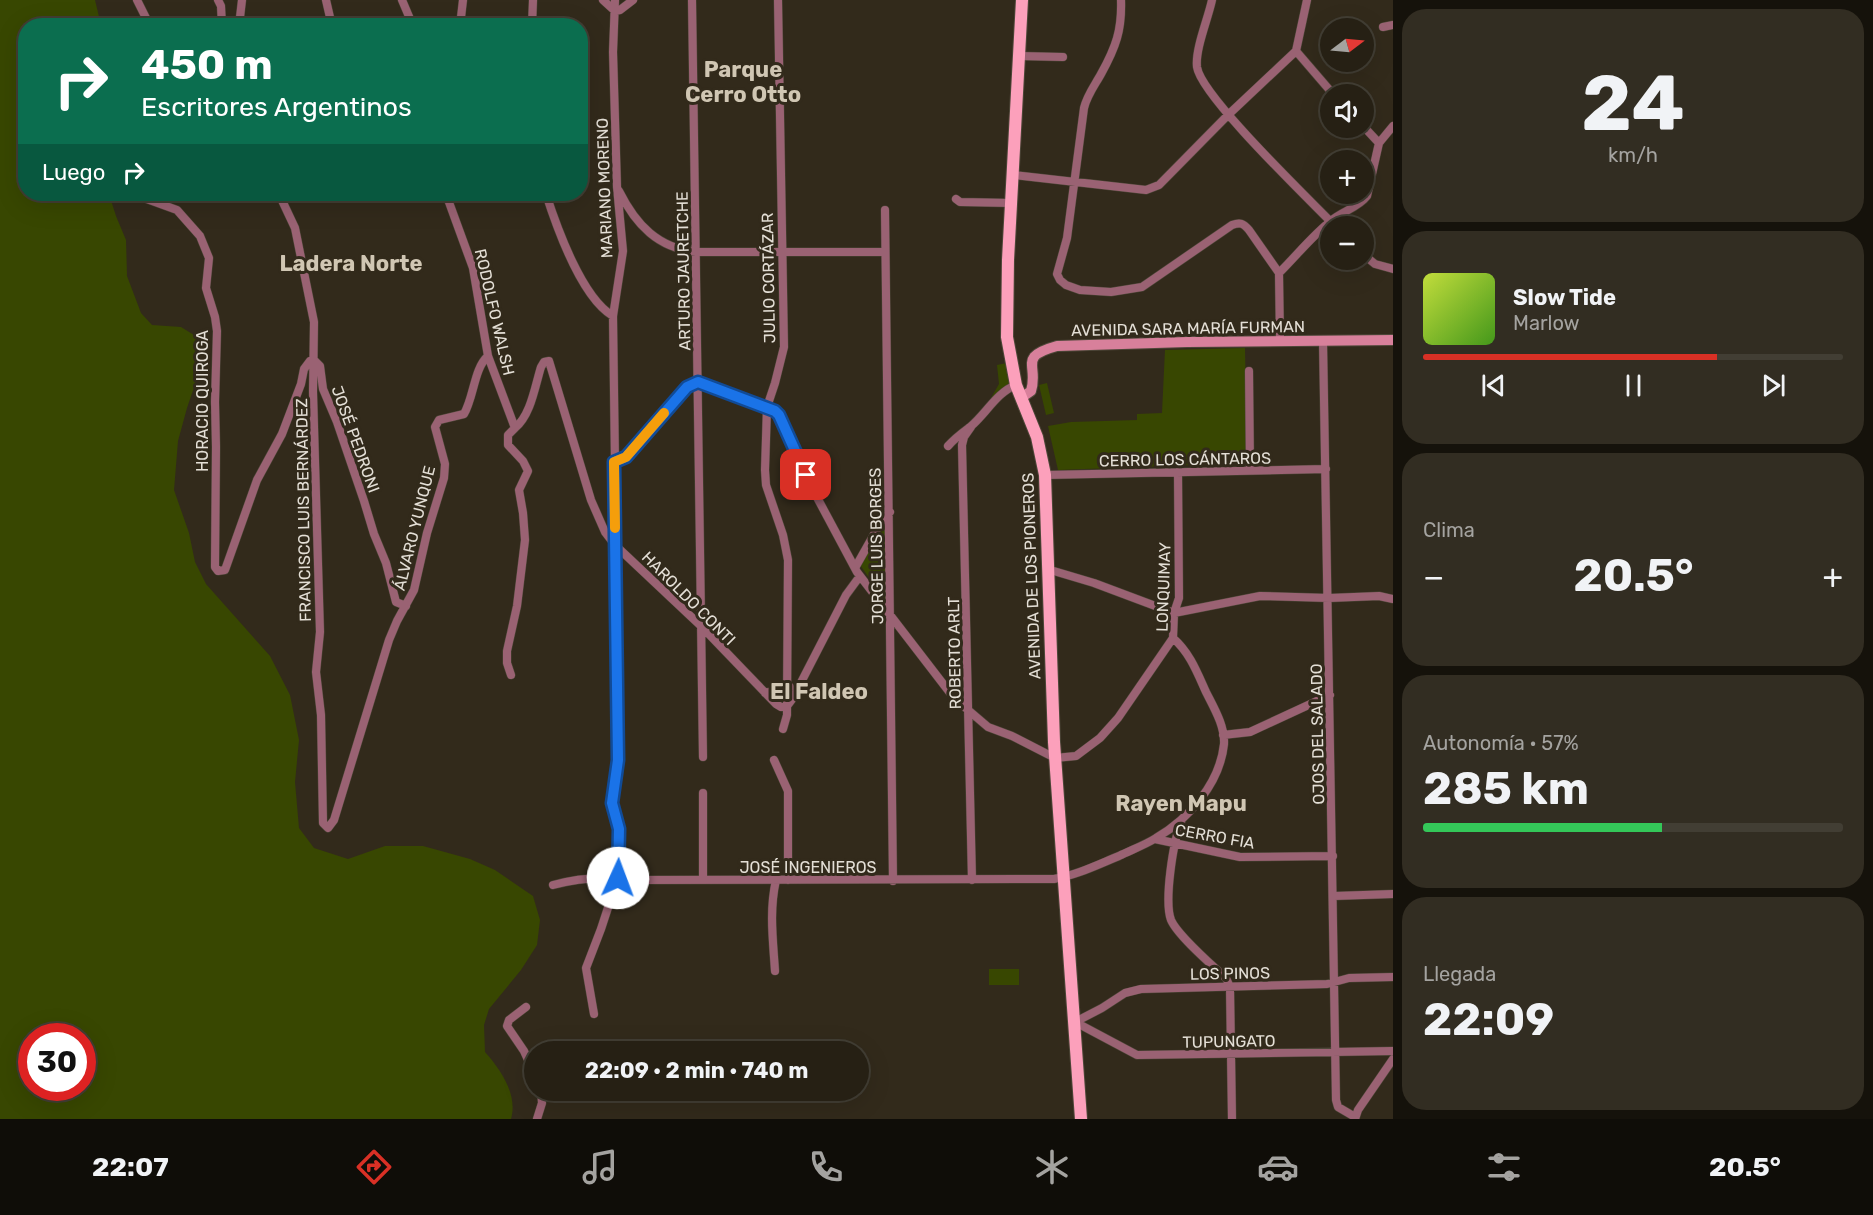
<!DOCTYPE html>
<html lang="es">
<meta charset="utf-8">
<style>
:root{--surface:#262014;--page:#322d22;--text:#f1f3f6;--muted:#a4a3a0;--line:#423e34;--accent:#d93025}
body{margin:0;font-family:Rubik,sans-serif;background:var(--page);color:var(--text);height:100vh;display:flex;flex-direction:column;font-size:22px;white-space:nowrap}
*{box-sizing:border-box;margin:0}
p{font-size:20px;color:var(--muted)}
.icon{flex:none;width:33px;height:33px;fill:none;stroke:currentColor;stroke-width:2;stroke-linecap:round;stroke-linejoin:round}
.map{position:relative;flex:1;overflow:hidden}
.side{display:flex;flex-direction:column;gap:9px;padding:9px;background:#15120b;width:480px}
.side>*{flex:none}
.guide{position:absolute;left:18px;top:18px;width:570px;height:183px;border-radius:24px;box-shadow:0 6px 24px #0002,0 0 0 2px var(--line);background:#0b6e4f;color:#fff;overflow:hidden}
.needle{width:39px;rotate:74deg}
.fabs{position:absolute;left:1320px;top:18px;display:grid;gap:12px}
.fabs a{display:grid;place-items:center;width:54px;height:54px;border-radius:50%;background:var(--surface);box-shadow:0 6px 24px #0002,0 0 0 2px var(--line);font-size:30px}
.speed{position:absolute;left:18px;top:1023px;display:flex;gap:12px;font-size:30px;font-weight:700;text-align:center}
.speed>*{display:grid;place-content:center;width:78px;height:78px;border-radius:50%;background:var(--surface);box-shadow:0 6px 24px #0002,0 0 0 2px var(--line);line-height:1}
.speed .limit{border:9px solid #d22;background:#fff;color:#111}
.pin{position:absolute;display:grid;place-items:center;width:51px;height:51px;color:#fff;margin:-26px;border-radius:12px;box-shadow:0 3px 9px #0006}
.me{position:absolute;width:66px;margin:-33px;rotate:2deg;stroke-linejoin:round;filter:drop-shadow(0 0 4px #0008)}
.turn{display:flex;align-items:center;gap:21px;height:126px;padding:0 24px;font-size:27px}
.turn .icon{width:78px;height:78px;stroke-width:2.5}
.turn b{display:block;font-size:42px;line-height:51px}
.then{display:flex;align-items:center;height:57px;padding:0 24px;background:#0003;gap:12px;font-size:22px}
.big{font-size:45px;font-weight:700;line-height:1.1}
.side .widget{flex:1;display:flex;flex-direction:column;justify-content:center;gap:9px;min-width:0;padding:0 21px;border-radius:24px;background:var(--page)}
.side .dial{align-items:center;gap:0}
.dial b{font-size:78px;line-height:1}
.song{display:flex;align-items:center;gap:18px}
.cover{width:72px;height:72px;border-radius:9px;background:linear-gradient(135deg,hsl(70 70% 55%),hsl(100 70% 35%))}
.played{height:6px;border-radius:3px;background:linear-gradient(90deg,var(--accent) 70%,var(--line) 70%)}
.keys{display:flex;justify-content:space-around;direction:ltr}
.heat{display:flex;justify-content:space-between;align-items:center;font-size:33px;direction:ltr}
.charge{height:9px;border-radius:4px;background:linear-gradient(90deg,#34c759 57%,var(--line) 0)}
.trip{position:absolute;left:524px;top:1041px;width:345px;height:60px;border-radius:30px;background:var(--surface);box-shadow:0 6px 24px #0002,0 0 0 2px var(--line);font-weight:700;line-height:60px;text-align:center}
.dock{display:flex;height:96px;justify-content:space-around;align-items:center;background:#0f0d08;color:var(--muted)}
.dock .icon{width:42px;height:42px}
.dock .on{color:var(--accent)}
.dock b{font-size:27px;color:var(--text)}
main{display:flex;flex:1;min-height:0}
.map>svg:first-child{display:block}
.green{fill:#384701;fill-rule:evenodd}
.lines{fill:none;stroke-linecap:round;stroke-linejoin:round}
.minor-casing{stroke:#4e4739;stroke-width:9}
.secondary-casing{stroke:#4e4739;stroke-width:12}
.primary-casing{stroke:#4e4739;stroke-width:14}
.minor{stroke:#9a6273;stroke-width:8}
.secondary{stroke:#d8809b;stroke-width:10}
.primary{stroke:#fca0bb;stroke-width:12}
.route-casing{stroke:#114b97;stroke-width:15}
.route{stroke:#1a73e8;stroke-width:10}
.slow{stroke:#f59e0b;stroke-width:10}
.labels{text-anchor:middle;stroke-width:6;stroke-linejoin:round;paint-order:stroke}
.street-label{font-size:16px;fill:#e4dfd6;stroke:#322a1b}
.district-label{font-size:22px;font-weight:bold;fill:#d0c6b3;stroke:#322a1b}
</style>
<main>
<div class="map">
<svg width="1393" height="1119" viewBox="0 0 1393 1119">
<rect width="100%" height="100%" fill="#322a1b"/>
<path class="green" d="M0,0H95L101,25L26,26V194H109L116,216L126,240L127,276L141,313L152,325L181,327L194,335L200,349L202,364L187,408L178,441L174,490L189,533L195,562L206,584L270,656L290,695L299,740L295,782L299,828L314,848L348,859L385,846H423L470,859L495,870L533,896L540,920L537,945L521,970L489,1009L484,1025L485,1052C501,1070 518,1095 511,1119H0ZM82,1036V1088H32V1036Z
M1245,348L1247,463L1058,470L1048,426L1071,422L1137,420V414L1162,413L1165,350Z
M1007,363L1013,384L995,399L991,398L999,384L997,365Z
M1047,383L1054,413L1046,415L1039,385Z
M887,522L889,606L860,565L884,523Z
M989,969H1019V985H989Z"/>
<g class="lines">
<defs>
<path id="minor" d="M137,0L150,26
M218,0L221,6L222,26
M326,0L332,26
M402,0L413,26
M603,0L615,11L620,10L633,0
M692,0L703,757
M778,0L784,347L775,383L767,407L765,470L766,485L783,535L788,560L787,706V715L783,729
M1121,0C1122,30 1116,47 1101,74C1095,85 1087,95 1084,108L1067,238L1057,274L1060,280L1066,285L1080,290L1111,292L1142,287L1232,225C1240,222 1243,223 1249,230L1279,273L1280,341
M1212,0C1208,19 1195,49 1197,67C1201,96 1310,200 1335,226
M1307,0L1296,51L1333,94
M239,26L242,0
M460,26L463,0
M532,26L533,0
M1383,27L1393,25
M1019,56L1063,57
M1364,127L1379,143
M1014,175L1146,190L1159,185L1228,115L1296,51
M619,191C636,225 658,248 696,252H885
M133,194L177,210L200,236L209,258L206,288L215,317L217,331L215,402L216,447L215,567L218,571L225,570L257,480L282,434L301,384L304,369L310,361L314,360L320,366L323,389L337,422L364,501L374,534L386,563L396,602L406,606
M279,194L295,228L314,322L313,392L320,632L316,672L321,715L323,823L328,828L334,820L389,640L397,621L414,590L427,533L444,478L445,464L435,427L439,420L464,414C474,397 474,368 488,356
M446,194L473,268L488,356L515,428L508,435V445L523,461L528,471L519,490L523,513L525,540L517,606L507,651V663L511,675
M546,194C557,228 582,298 613,316
M956,199L960,202L1012,203
M885,210L893,881
M1364,255L1375,264L1393,269
M1279,273C1297,255 1313,235 1332,220C1343,211 1359,207 1367,196L1379,143L1393,126
M1323,341L1336,1100L1338,1107L1355,1117
M1249,371L1250,470
M971,427L964,437L962,445L972,880
M515,428C531,415 535,386 541,367L544,362L549,361L591,500L605,532L615,545L701,626L776,704L781,707L787,706L793,698L846,595L860,576
M948,446C955,438 962,433 970,427C985,415 997,392 1016,385
M614,462L625,457L687,387L698,382L775,411L779,415L805,475L857,572L954,698L988,727L1012,736L1055,758L1076,756L1100,738L1118,718L1173,638
M1045,475L1326,469
M855,568L881,522L890,512
M1047,569L1094,583L1174,613L1260,596L1329,598L1379,596L1393,599
M765,693L790,687
M1223,735L1250,732L1330,695
M774,760L788,791V880
M703,793V880
M1181,823C1173,842 1164,901 1171,920C1178,936 1212,965 1226,978L1230,987L1232,1119
M1155,839L1240,857L1333,856
M553,885C581,877 606,876 635,880L1054,879C1077,875 1097,865 1119,856C1131,850 1145,845 1156,838C1189,819 1220,783 1224,744C1225,726 1214,708 1206,692C1197,672 1190,653 1173,638L1174,613L1179,598L1178,472
M1334,896L1393,894
M775,971C773,940 769,911 776,880
M526,1007L509,1020L507,1026L524,1051L534,1073
M594,1014L586,968L601,929L620,871L619,829L612,803L619,760L613,316L623,251L617,187L613,52L615,0
M1075,1022L1102,1008L1125,993L1141,989L1327,984L1349,978L1393,977
M1075,1022L1137,1055L1393,1051
M537,1119L542,1103L541,1090
M1355,1119L1358,1110L1393,1059"/>
<path id="secondary" d="M1021,398L1031,391C1039,365 1017,357 1057,346L1187,342L1393,340"/>
<path id="primary" d="M1022,0L1008,260L1007,337L1016,385L1037,437L1045,475L1054,742L1081,1119"/>
</defs>
<use href="#minor" class="minor-casing"/>
<use href="#secondary" class="secondary-casing"/>
<use href="#primary" class="primary-casing"/>
<use href="#minor" class="minor"/>
<use href="#secondary" class="secondary"/>
<use href="#primary" class="primary"/>
</g>
<g class="lines">
<defs>
<path id="route" d="M618,878L619,829L612,803L618,760L614,462L626,457L687,387L698,382L775,411L779,415L806,475"/>
</defs>
<use href="#route" class="route-casing"/>
<use href="#route" class="route"/>
<path class="slow" d="M615,528L614,462L626,457L664,413"/>
</g>
<g class="labels">
<g class="street-label">
<text transform="translate(604 188) rotate(-92)" y="6">MARIANO MORENO</text>
<text transform="translate(683 271) rotate(-91)" y="6">ARTURO JAURETCHE</text>
<text transform="translate(768 278) rotate(-91)" y="6">JULIO CORTÁZAR</text>
<text transform="translate(495 312) rotate(77)" y="6">RODOLFO WALSH</text>
<text transform="translate(1188 328) rotate(-1)" y="6">AVENIDA SARA MARÍA FURMAN</text>
<text transform="translate(202 401) rotate(-90)" y="6">HORACIO QUIROGA</text>
<text transform="translate(356 439) rotate(70)" y="6">JOSÉ PEDRONI</text>
<text transform="translate(1185 459) rotate(-1)" y="6">CERRO LOS CÁNTAROS</text>
<text transform="translate(303 510) rotate(-91)" y="6">FRANCISCO LUIS BERNÁRDEZ</text>
<text transform="translate(414 528) rotate(-76)" y="6">ÁLVARO YUNQUE</text>
<text transform="translate(876 546) rotate(-91)" y="6">JORGE LUIS BORGES</text>
<text transform="translate(1031 576) rotate(-92)" y="6">AVENIDA DE LOS PIONEROS</text>
<text transform="translate(1163 587) rotate(-88)" y="6">LONQUIMAY</text>
<text transform="translate(689 598) rotate(45)" y="6">HAROLDO CONTI</text>
<text transform="translate(954 653) rotate(-91)" y="6">ROBERTO ARLT</text>
<text transform="translate(1317 734) rotate(-91)" y="6">OJOS DEL SALADO</text>
<text transform="translate(1215 836) rotate(10)" y="6">CERRO FIA</text>
<text x="808" y="873">JOSÉ INGENIEROS</text>
<text transform="translate(1230 973) rotate(-1)" y="6">LOS PINOS</text>
<text transform="translate(1229 1041) rotate(-1)" y="6">TUPUNGATO</text>
</g>
<g class="district-label">
<text x="743" y="77">Parque<tspan x="743" dy="25">Cerro Otto</tspan></text>
<text x="351" y="271">Ladera Norte</text>
<text x="819" y="699">El Faldeo</text>
<text x="1181" y="811">Rayen Mapu</text>
</g>
</g>
</svg>
<div class="fabs">
<a><svg class="needle" viewBox="-14 -14 28 28"><path d="M0-13l5 13h-10z" fill="#e53935"/><path d="M0 13l5-13h-10z" fill="#a4a3a0"/></svg></a>
<a><svg class="icon" aria-label="sound" viewBox="0 0 24 24"><path d="M4 9h4l5-4v14l-5-4H4zM17 9q2 3 0 6"/></svg></a>
<a>+</a>
<a>−</a>
</div>
<div class="speed"><div class="limit">30</div></div>
<div class="pin" style="left:806px;top:475px;background:#d93025"><svg class="icon" aria-label="arrive" viewBox="0 0 24 24"><path d="M6 21V4h12l-3 4 3 4H6"/></svg></div>
<svg class="me" style="left:618px;top:878px" viewBox="-20 -20 40 40"><circle r="19" fill="#fff"/><path d="M0-13L10 11 0 6-10 11z" fill="#1a73e8"/></svg>
<div class="trip">22:09 · 2 min · 740 m</div>
<div class="guide">
<div class="turn"><svg class="icon" aria-label="right" viewBox="0 0 24 24"><path d="M7 20v-9h11M14 6l5 5-5 5"/></svg><div><b>450 m</b>Escritores Argentinos</div></div>
<div class="then">Luego<svg class="icon" aria-label="right" viewBox="0 0 24 24"><path d="M7 20v-9h11M14 6l5 5-5 5"/></svg></div>
</div>
</div>
<section class="side">
<div class="widget dial"><b>24</b><p>km/h</p></div>
<div class="widget">
<div class="song"><i class="cover"></i><div><b>Slow Tide</b><p>Marlow</p></div></div>
<div class="played"></div>
<div class="keys"><svg class="icon" aria-label="previous" viewBox="0 0 24 24"><path d="M18 5L8 12l10 7zM5 5v14"/></svg><svg class="icon" aria-label="pause" viewBox="0 0 24 24"><path d="M8 5v14M16 5v14"/></svg><svg class="icon" aria-label="next" viewBox="0 0 24 24"><path d="M6 5l10 7-10 7zM19 5v14"/></svg></div>
</div>
<div class="widget"><p>Clima</p>
<div class="heat"><a>−</a><b class="big">20.5°</b><a>+</a></div>
</div>
<div class="widget"><p>Autonomía · 57%</p><b class="big">285 km</b><div class="charge"></div></div>
<div class="widget"><p>Llegada</p><b class="big">22:09</b></div>
</section>
</main>
<nav class="dock">
<b>22:07</b>
<svg class="icon on" aria-label="directions" viewBox="0 0 24 24"><path d="M12 3l9 9-9 9-9-9zM9 14v-3h6M13 9l2 2-2 2"/></svg>
<svg class="icon" aria-label="music" viewBox="0 0 24 24"><path d="M9 18V5l10-2v13"/><circle cx="6" cy="18" r="3"/><circle cx="16" cy="16" r="3"/></svg>
<svg class="icon" aria-label="phone" viewBox="0 0 24 24"><path d="M5 4h4l2 5-3 2q2 4 5 5l2-3 5 2v4C11 20 4 13 5 4z"/></svg>
<svg class="icon" aria-label="climate" viewBox="0 0 24 24"><path d="M12 3v18M4 7l16 10M4 17L20 7"/></svg>
<svg class="icon" aria-label="car" viewBox="0 0 24 24"><path d="M5 17H2v-5l4-1 3-4h7l3 4 3 1v5h-3M9 17h6M6 11h13"/><circle cx="7" cy="17" r="2"/><circle cx="17" cy="17" r="2"/></svg>
<svg class="icon" aria-label="filters" viewBox="0 0 24 24"><path d="M4 7h16M4 17h16"/><circle cx="9" cy="7" r="2"/><circle cx="15" cy="17" r="2"/></svg>
<b>20.5°</b>
</nav>
